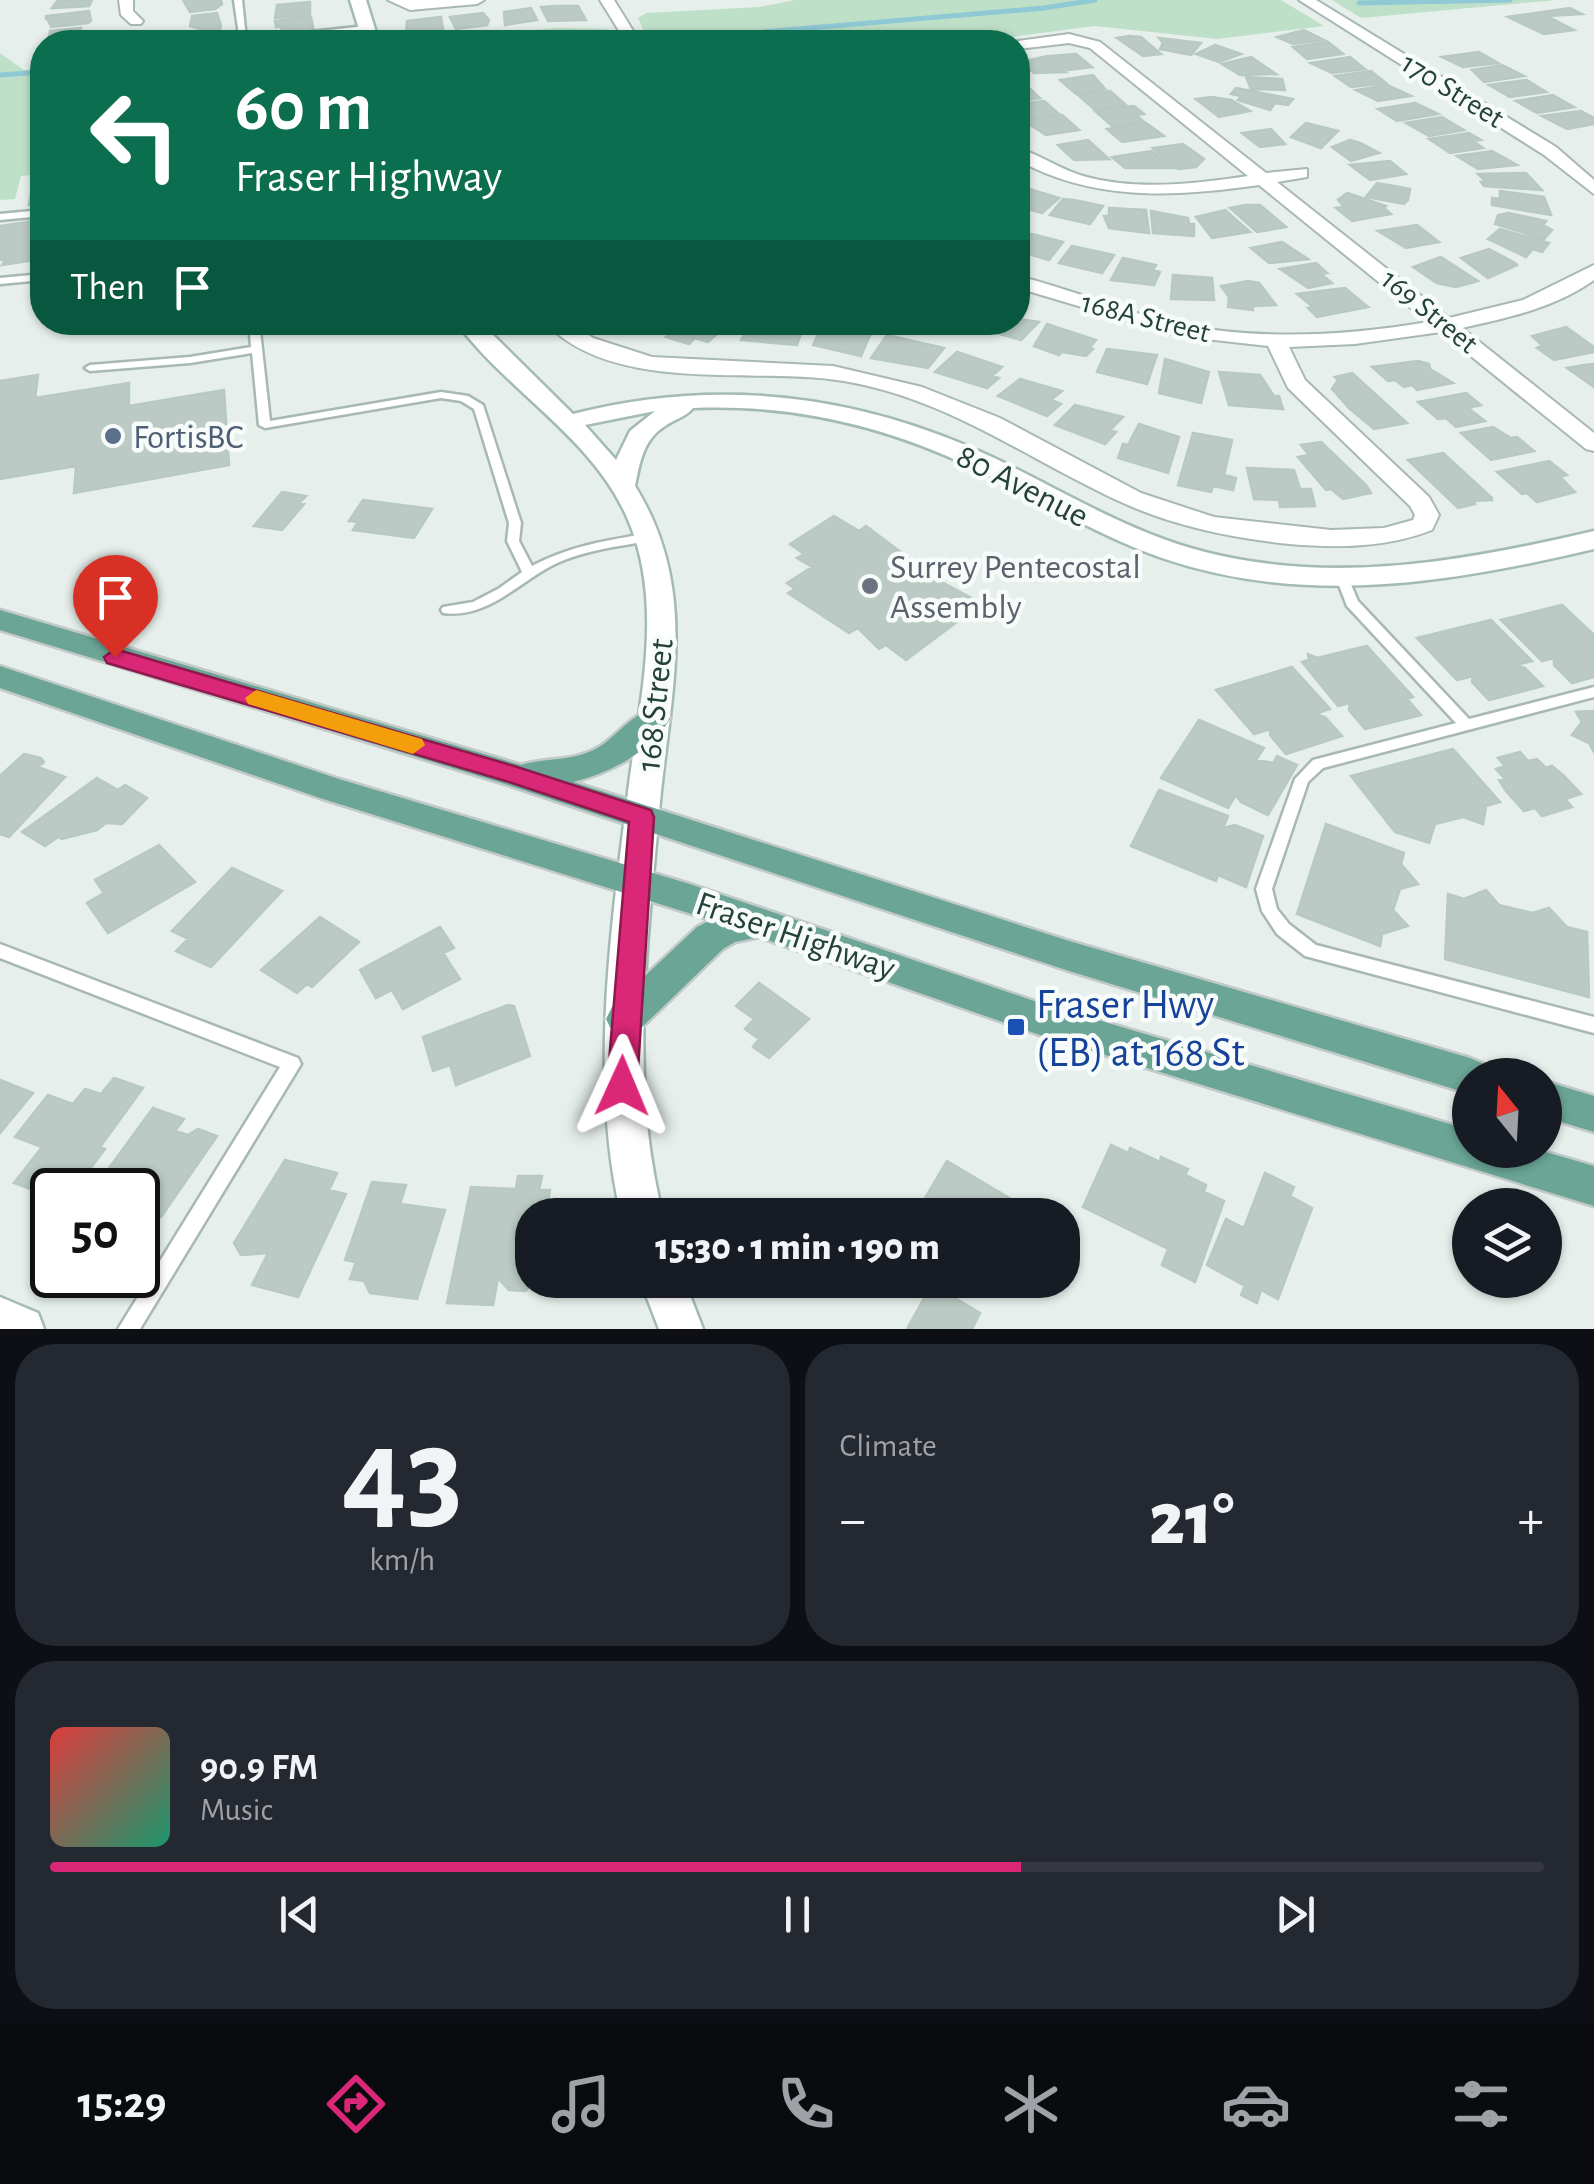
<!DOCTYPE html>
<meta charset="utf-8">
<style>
:root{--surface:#171b24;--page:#242831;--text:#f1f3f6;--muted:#9ea1a6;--line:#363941;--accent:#db2777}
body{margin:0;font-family:"Alegreya Sans",sans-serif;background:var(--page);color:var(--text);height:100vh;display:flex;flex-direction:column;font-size:38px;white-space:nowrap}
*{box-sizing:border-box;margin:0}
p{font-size:32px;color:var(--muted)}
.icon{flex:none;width:55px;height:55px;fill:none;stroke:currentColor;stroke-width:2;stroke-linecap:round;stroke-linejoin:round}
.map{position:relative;height:1329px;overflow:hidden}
.sheet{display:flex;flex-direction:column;gap:15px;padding:15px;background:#0d0f14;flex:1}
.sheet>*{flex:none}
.guide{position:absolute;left:30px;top:30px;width:1000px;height:305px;border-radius:40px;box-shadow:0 2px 8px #0004;background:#0b6e4f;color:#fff;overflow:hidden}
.needle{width:65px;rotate:342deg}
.fabs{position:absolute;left:1452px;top:1058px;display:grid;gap:20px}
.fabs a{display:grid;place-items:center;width:110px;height:110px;border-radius:50%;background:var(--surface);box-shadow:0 2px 8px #0004;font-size:50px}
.speed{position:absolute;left:30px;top:1168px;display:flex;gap:20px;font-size:50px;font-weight:700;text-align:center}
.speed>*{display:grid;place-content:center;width:130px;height:130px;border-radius:50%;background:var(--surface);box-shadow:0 2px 8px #0004;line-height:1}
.speed .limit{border:5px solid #111;border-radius:15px;background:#fff;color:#111}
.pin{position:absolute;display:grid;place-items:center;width:85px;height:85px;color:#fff;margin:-102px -42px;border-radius:50% 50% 50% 0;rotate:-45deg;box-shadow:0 0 10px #0007}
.pin .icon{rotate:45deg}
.me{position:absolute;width:110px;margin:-55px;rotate:1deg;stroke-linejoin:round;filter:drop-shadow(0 0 8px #0008)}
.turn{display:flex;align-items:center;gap:35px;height:210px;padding:0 40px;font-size:45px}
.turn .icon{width:130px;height:130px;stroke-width:2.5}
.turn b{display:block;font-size:70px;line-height:85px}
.then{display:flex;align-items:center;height:95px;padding:0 40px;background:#0003;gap:20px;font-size:38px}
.big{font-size:75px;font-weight:800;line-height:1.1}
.sheet .tile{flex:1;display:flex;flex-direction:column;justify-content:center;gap:15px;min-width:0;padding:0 35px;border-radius:40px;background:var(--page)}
.sheet .dial{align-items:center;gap:0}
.dial b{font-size:130px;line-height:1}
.song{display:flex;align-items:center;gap:30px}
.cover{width:120px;height:120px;border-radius:15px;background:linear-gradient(135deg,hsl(0 70% 55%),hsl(160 70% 35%))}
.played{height:10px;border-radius:5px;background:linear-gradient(90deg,var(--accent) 65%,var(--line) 65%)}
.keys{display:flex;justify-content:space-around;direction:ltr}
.heat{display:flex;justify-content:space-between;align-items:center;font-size:55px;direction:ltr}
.sheet .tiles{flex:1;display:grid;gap:15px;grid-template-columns:1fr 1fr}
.tile:last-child{grid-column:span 2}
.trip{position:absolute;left:515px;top:1198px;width:565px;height:100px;border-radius:40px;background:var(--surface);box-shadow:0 2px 8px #0004;font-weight:800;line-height:100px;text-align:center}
.tab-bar{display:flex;height:160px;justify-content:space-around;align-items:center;background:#090b0e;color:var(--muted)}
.tab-bar .icon{width:70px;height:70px}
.tab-bar .active{color:var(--accent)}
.tab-bar b{font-size:45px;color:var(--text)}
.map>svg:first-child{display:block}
.green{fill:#bfe0c8}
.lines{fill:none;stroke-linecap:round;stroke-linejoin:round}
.stream{stroke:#8ec9d4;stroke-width:5}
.building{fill:#bbcac4;stroke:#b8c9c2;stroke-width:2.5}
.lane-casing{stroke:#a8b8b2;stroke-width:5}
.street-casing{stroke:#a8b8b2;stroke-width:4}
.secondary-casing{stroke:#a4bbb3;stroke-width:5}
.primary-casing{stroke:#c2cac8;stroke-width:5}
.lane{fill:#fff;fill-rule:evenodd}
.street{fill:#fff;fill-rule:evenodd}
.secondary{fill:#fff;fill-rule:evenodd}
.primary{fill:#6aa596;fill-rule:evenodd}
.route{fill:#db2777;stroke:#8e194d;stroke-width:2.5}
.slow{fill:#f59e0b}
.service-dot{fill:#5c6f8a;stroke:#f7fbf9;stroke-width:4}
.worship-dot{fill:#6b7280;stroke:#f7fbf9;stroke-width:4}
.transit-dot{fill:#1a4fb4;stroke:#f7fbf9;stroke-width:4}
.labels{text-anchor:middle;stroke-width:9;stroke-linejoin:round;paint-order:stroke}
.far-street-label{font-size:30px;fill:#24423a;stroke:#f7fbf9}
.service-label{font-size:35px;fill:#4e5e75;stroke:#f7fbf9;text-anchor:start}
.street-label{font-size:35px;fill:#24423a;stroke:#f7fbf9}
.worship-label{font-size:35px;fill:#5b616d;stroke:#f7fbf9;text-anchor:start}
.near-transit-label{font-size:42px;fill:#164399;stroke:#f7fbf9;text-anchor:start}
</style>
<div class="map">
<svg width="1594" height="1329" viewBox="0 0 1594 1329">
<rect width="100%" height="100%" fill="#e6efeb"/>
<path class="green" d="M795,0H1281L1324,26L1217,39L1095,26L971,42H649L638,18L646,13L759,7Z
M1332,0H1557L1361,18Z
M557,28L607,29L617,42L401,41Z
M0,53L24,70L42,69V174L21,176L15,199L0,200Z"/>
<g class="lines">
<path class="stream" d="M1359,3L1510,0
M681,39L1044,8L1095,0
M0,75L42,72"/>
</g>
<path class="building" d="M92,0L89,6L52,8L58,0Z
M183,0H221L222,4L215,9L190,12Z
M310,2V15L275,18L277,5Z
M555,6H578L586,20L548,21L541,7Z
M531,8L537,20L505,25L504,12Z
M1570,8L1582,14L1547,16L1574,30L1544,34L1508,17Z
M89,11L91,21L88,23L51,27L48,20L53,19H46V16Z
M217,13L221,26L218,35L208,36L207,31L190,26L192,16Z
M483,13L489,20L487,25L456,29L450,17Z
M311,17L314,31L282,34L281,26L276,27L275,21Z
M441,17L443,29L406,33L407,21Z
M81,28L80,34H86L80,42H48L50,31Z
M1304,30L1324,40L1293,44L1277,37Z
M1129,36L1141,37L1161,54L1143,56L1117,38Z
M1159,38L1201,43L1191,55L1160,49L1163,43Z
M1328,42L1343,54L1307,59L1293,47Z
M1215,45L1241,54L1219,62L1196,54Z
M1479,52L1498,63L1463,67L1442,57Z
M1076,54L1092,67L1068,70L1050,56Z
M1047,56L1066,72L1034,73L1021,62Z
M1251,57L1276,74L1240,75L1222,64Z
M1350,57L1365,69L1332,73L1311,63Z
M1502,65L1524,76L1484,82L1472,70Z
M1371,71L1386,83L1351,87L1335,76Z
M1093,75L1105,89L1076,94L1060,80Z
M1246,77L1282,79L1285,90L1251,89Z
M1527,80L1546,92L1510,97L1489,85Z
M1387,85L1411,96L1378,101L1356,90Z
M1027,86L1040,98L1018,101V87Z
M1236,88L1293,99L1288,105L1275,103L1270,110L1238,100L1241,96L1231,94Z
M1110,91L1126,105L1094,109L1078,95Z
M1553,95L1574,107L1537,113L1516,101Z
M1211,97L1231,100L1250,111L1219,117L1196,99Z
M1044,101L1059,114L1025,119L1018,112V104Z
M1415,103L1438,114L1397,121L1378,109Z
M1134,106L1144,114L1136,115L1143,121L1112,126L1095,111Z
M1581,111L1594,118V124L1567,129L1542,116Z
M1062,115L1079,130L1046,135L1024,121Z
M1442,117L1464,130L1429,136L1406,123Z
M1146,123L1164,136L1122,142L1107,129Z
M1306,123L1338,131L1321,148L1291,137Z
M1271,129L1285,144L1260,147L1242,133Z
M1469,133L1481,140L1473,141L1483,148L1450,153L1429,139Z
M1088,140L1109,159L1074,160L1058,145Z
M1350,140L1360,143L1379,153L1351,161L1332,147Z
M1183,144L1204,159L1196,167L1178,169L1153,148Z
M1152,151L1173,168H1125L1112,157Z
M1492,151L1517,165L1478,169L1457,156Z
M1390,161L1406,174L1370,180L1350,165Z
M1526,173L1542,190L1484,186L1481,182H1486L1478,174Z
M42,176V204L29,205L34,177Z
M1377,183L1410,189L1408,200L1404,204L1366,197Z
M1026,188L1059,198L1042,213L1018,206V194Z
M1500,191L1544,197L1551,215L1492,205V198L1500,199Z
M1347,193L1386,206L1384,208L1391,214L1352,221L1336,208L1344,207L1338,200Z
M1063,199L1074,200L1103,206L1090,224L1050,215Z
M1246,205H1260L1286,227L1257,232L1230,208Z
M1109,208L1146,210L1149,233L1109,228L1104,216H1109Z
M1225,210L1250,232L1212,238L1196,217Z
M1151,211L1188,218L1189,224H1194V236L1153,233Z
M1508,213L1546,221L1543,225L1552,230L1544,239L1495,224L1498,215Z
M41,220L42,259L2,265L7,258L0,260V226Z
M1417,225L1439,242L1406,248L1378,231Z
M1500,229L1549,243L1542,252L1533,249L1526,257L1488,239Z
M1019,232L1036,235L1063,242L1049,260L1018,251Z
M1282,242L1308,259L1269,263L1251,248Z
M1072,246L1114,255L1102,273L1059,263Z
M1489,249L1515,263L1517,265L1488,278L1461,258Z
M1441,257L1478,281L1456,287L1437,283L1413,267Z
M1123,258L1156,265L1153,270L1160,272L1154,285L1111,280Z
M1316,263L1327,273L1321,274L1332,283L1308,288L1280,269Z
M1173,275L1212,278L1214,300L1171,299Z
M1248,281L1259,283L1276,305L1253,306V310L1228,307L1229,297L1221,286Z
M1345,288L1368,307L1317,317L1308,308L1313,307L1297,294Z
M1018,319L1039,322L1021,340L985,330L989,322H1018Z
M683,322H729V323L708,342L695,338L689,344L666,337Z
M754,322H788L804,324L797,345L741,340Z
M609,323L670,322L671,323L649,333H625Z
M832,324L871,333L861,356L813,345L822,326L830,327Z
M1047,324L1096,340L1089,348L1093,349L1086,356L1062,352L1059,355L1034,346Z
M1566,327L1594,347V352L1554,360L1537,348L1543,346L1532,336Z
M887,335L944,348L928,368L871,358Z
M1107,349L1157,355L1147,384L1097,372Z
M957,352L1002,367L992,376L999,378L987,388L935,372Z
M1165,359L1209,372L1201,403L1159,393Z
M1418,361L1429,364L1430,369L1453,383L1417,390L1412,385L1404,387L1395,380L1388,381L1372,367Z
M1594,364V387L1567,368L1584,365Z
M1219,372L1260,375L1274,396H1279L1283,409L1229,405Z
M1352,373L1407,423L1374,429L1349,408L1332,389L1338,380L1335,377Z
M38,375L35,398L129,383V406L224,390L229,465L74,493L76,466L0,479V381Z
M1020,379L1062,391L1051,400L1061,404L1047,416L998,396Z
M1466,393L1481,405L1468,408L1485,421L1456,427L1446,418L1438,419L1418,402Z
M1075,405L1123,417L1110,430L1116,432L1105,444L1055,425Z
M1139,424L1179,437L1168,473L1118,458L1123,444L1128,445Z
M1493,427L1511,438L1517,437L1534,451L1491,460L1461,433Z
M1193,433L1232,440L1224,475L1236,478L1233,490L1213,486L1211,492L1178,485Z
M1321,442L1366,485L1371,493L1343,499L1331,489L1326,490L1298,457L1309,455L1301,445Z
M1443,453L1492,498V500L1472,501L1475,504L1458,508L1408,460Z
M1549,461L1567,475L1560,477L1575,492L1537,502L1527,493L1522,494L1497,472Z
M1247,468L1294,470L1300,489H1311L1315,506L1280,507L1279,500L1254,499Z
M282,492L306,496L299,503L304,504L282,530L254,526Z
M363,500L432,509L414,538L353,530L358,522L349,521Z
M834,516L859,531L866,526L938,580L977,601L968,606L973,610L906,660L886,645L879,649L858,628L849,633L788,593L795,589L787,583L812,567L797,558L804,554L790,544Z
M1562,605L1594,635V677L1572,683L1554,665V658L1542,661L1501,620Z
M1491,620L1532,661L1516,665L1525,668L1543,686L1489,700L1472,682L1473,676L1457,680L1417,638Z
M1367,646L1413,697L1407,699L1421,715L1365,729L1349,710L1350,703L1338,706L1302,662L1309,660L1308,654L1317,658Z
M1292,667L1330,709L1315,714L1325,717L1342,736L1286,754L1270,735L1271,729L1254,734L1216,690Z
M1594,711V752L1589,743L1572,735L1582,722L1576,712Z
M1199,720L1264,748L1256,760L1273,763L1277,756L1297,765L1268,815L1241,802L1236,795L1228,808L1161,778Z
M1453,749L1500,802L1486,806L1483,824L1463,817L1435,824L1429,843L1395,832L1351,776Z
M1520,752L1528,761L1537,759L1546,768L1552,766L1564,776L1581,794L1565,799L1572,807L1542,816L1535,808L1524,811L1506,791L1499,780L1505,779L1496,769L1505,766L1498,758Z
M24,754L41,758L44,762L38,767L65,777L9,837L0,834V776Z
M97,778L118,790L125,785L147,798L122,824L106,823L97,830L62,839L58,837L45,846L22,832Z
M1159,790L1228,816L1223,828L1235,825L1263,836L1246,887L1218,875L1216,881L1131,846Z
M1326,824L1404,853L1401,864L1418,884L1400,889L1393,910L1408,926L1382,934L1380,946L1297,914Z
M159,845L195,882L108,933L87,903L104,893L95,880Z
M232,868L282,891L211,967L176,951L188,939L172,931Z
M1486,890L1499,905L1532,913L1549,908L1567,927L1587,932L1589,997L1445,959L1448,894L1464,899Z
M320,917L359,942L312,987L307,984L297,993L261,970Z
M440,927L454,948L443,953L460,979L403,1009L392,990L376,998L360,970Z
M759,983L809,1019L769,1058L753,1047L759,1039L745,1029L754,1019L736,1006Z
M508,1005L514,1006L530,1056L456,1085L450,1065L433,1071L423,1037Z
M114,1078L143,1088L100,1147L105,1149L74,1190H52V1197L14,1183L42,1147L15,1137L48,1095L73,1104L85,1089L101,1094Z
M0,1080L33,1093L0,1133Z
M153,1108L184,1119L175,1131L188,1135L198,1129L217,1136L161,1217L138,1208V1190H93Z
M1111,1145L1128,1153L1130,1148L1160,1162L1161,1157L1188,1169L1185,1175L1206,1185L1204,1192L1224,1201L1195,1282L1162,1265L1168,1249L1083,1207Z
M285,1160L337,1173L329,1190L346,1194L298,1297L252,1285L268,1253L241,1255L234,1243Z
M947,1161L1016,1202L1009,1215H915Z
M1265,1173L1294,1187L1290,1196L1312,1208L1278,1299L1261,1290L1257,1303L1241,1295L1245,1286L1207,1265L1226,1219L1244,1228Z
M518,1176H542L539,1190H550L546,1215H532L535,1283L525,1291L509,1290L498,1278L493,1305L447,1303L471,1187L516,1189Z
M372,1182L406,1185L400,1204L445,1210L417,1299L370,1293L364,1281L350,1279L356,1262L345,1260Z
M932,1284L980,1313L972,1329H907Z"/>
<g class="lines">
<defs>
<path id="lane" d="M234,0H242L246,39L366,26L370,28L366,30L258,42H240Z
M42,210V216L0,220V214Z
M42,274V280L0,284V278Z
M249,322H259L270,421L441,392L468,396L483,405L521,523L519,541L532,566C569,546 609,540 650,533L656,537L650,541C619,546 586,550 557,563C519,581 489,619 443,613L441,610L443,607L473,602L498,589L522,572L507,541L509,523L474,409L461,401L441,398L265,428L259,425L252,353L190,363L90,371L85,368L90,365L190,357L251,347Z
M1343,576L1349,580L1358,601L1469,719L1594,687V697L1323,768L1308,782L1272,889L1277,909L1289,924L1316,945L1594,1017V1033L1305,956L1277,934L1262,911L1256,889L1295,779L1313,760L1456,723L1347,606L1337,580Z
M0,944L298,1058L301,1064L140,1329H118L280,1067L0,958Z"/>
<path id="street" d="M119,0H133V11L143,21L141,24H131L121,15Z
M388,0H484L477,4L410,10Z
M600,0H614L640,42H626Z
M1299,0H1316L1556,147L1594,180V194L1544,155Z
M1069,34L1100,42L1266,173L1307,169V177L1277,182L1449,318L1523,300L1594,265V280C1555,308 1507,318 1462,328L1594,433V451L1586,449L1441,332L1355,344L1289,347L1305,380L1429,497L1439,515L1432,530C1386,548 1338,548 1289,544C1232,538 1173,526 1121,502C1023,457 939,392 829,379C743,369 609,392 545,322H570L593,338L652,357L833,366L922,387L1000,418L1141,493L1214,517L1331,530L1384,528L1413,520L1415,515L1410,506L1288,388L1268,346L1179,336L1018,288V276C1071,289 1121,311 1174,323C1257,341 1345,336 1428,322L1259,185C1175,197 1094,202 1018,160V148C1040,155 1060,169 1083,176C1135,191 1195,184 1248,176L1090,48L1069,43L1018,49V42H1011Z"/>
<path id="secondary" d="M350,0H366L379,42H363Z
M456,322H480L573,414C716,377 858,394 992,457C1062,490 1129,533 1205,552C1335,585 1466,561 1594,531V549C1451,583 1305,607 1162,558C1095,535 1035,496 971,467C883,425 791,404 693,408C686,417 675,419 665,426C643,440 640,462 635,486C701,592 669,696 659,812C647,946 629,1084 663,1215H621C589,1078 611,930 628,792C639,701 666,603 626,515C590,436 507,391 456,322ZM655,411L630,431L616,460L585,425Z
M640,1280H684L703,1329H659Z
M0,1297L38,1313L44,1329H0Z"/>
<path id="primary" d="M0,610L521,765C548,757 574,762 599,747C620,734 639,703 665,711L670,719C650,753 609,773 573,782L1066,940L1470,1058L1484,1064L1489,1075H1470V1094L1066,970L505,784L0,630Z
M0,666L339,779L693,885L1037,1002L1470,1130V1150H1539L1594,1166V1206L1037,1034L759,937L735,942L723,949L638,1031L625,1035L612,1031L606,1019L612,1007L697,927L711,920L320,798L0,688Z
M1545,1081L1594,1096V1132L1545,1117Z"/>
</defs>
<use href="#lane" class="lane-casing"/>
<use href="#street" class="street-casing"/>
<use href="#secondary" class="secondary-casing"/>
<use href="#primary" class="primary-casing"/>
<use href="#lane" class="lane"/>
<use href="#street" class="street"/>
<use href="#secondary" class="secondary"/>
<use href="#primary" class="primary"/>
</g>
<path class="route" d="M115,649L514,766L651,810L654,817L637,1086L633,1095L622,1099L612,1095L607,1086L629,822L509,782L107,663L104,657Z"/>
<path class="slow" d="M256,690L422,739L425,745L413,754L248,704L245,698Z"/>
<circle class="service-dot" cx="113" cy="436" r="10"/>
<circle class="worship-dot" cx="870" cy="586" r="10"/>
<rect class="transit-dot" x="1006" y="1017" width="20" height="20" rx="5"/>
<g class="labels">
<g class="far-street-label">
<text transform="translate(1453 90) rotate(32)" y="10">170 Street</text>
<text transform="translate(1430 311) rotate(39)" y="10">169 Street</text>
<text transform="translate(1146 317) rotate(14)" y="10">168A Street</text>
</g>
<g class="service-label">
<text x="133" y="448">FortisBC</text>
</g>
<g class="street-label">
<text transform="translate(1023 485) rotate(27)" y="12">80 Avenue</text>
<text transform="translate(654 705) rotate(-84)" y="12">168 Street</text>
<text transform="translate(796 935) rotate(19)" y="12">Fraser Highway</text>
</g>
<g class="worship-label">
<text x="890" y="578">Surrey Pentecostal<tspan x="890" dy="40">Assembly</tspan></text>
</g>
<g class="near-transit-label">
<text x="1036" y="1018">Fraser Hwy<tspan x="1036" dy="48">(EB) at 168 St</tspan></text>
</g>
</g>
</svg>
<div class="fabs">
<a><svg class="needle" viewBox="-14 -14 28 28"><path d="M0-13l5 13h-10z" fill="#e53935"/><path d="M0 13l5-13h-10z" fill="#9ea1a6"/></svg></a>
<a><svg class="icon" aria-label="layers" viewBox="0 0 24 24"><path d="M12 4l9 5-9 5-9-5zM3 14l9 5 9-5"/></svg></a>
</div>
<div class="speed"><div class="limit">50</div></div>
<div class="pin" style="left:115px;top:657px;background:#d93025"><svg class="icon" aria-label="arrive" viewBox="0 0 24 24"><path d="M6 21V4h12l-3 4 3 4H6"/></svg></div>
<svg class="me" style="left:622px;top:1086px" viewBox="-20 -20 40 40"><path d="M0-17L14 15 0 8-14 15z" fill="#db2777" stroke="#fff" stroke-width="4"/></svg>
<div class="trip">15:30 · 1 min · 190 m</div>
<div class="guide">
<div class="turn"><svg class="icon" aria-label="left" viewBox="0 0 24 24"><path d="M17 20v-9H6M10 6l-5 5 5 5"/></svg><div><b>60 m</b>Fraser Highway</div></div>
<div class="then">Then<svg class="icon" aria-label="arrive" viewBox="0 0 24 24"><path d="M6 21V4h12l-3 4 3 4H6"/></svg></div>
</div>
</div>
<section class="sheet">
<div class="tiles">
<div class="tile dial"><b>43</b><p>km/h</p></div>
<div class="tile"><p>Climate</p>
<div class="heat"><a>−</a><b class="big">21°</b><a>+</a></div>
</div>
<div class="tile">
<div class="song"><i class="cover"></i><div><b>90.9 FM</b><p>Music</p></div></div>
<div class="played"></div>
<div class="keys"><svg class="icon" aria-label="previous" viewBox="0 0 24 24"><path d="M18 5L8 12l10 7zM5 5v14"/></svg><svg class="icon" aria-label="pause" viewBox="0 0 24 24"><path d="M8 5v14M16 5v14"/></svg><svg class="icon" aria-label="next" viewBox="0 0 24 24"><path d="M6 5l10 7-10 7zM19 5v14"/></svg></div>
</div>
</div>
</section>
<nav class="tab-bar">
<b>15:29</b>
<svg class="icon active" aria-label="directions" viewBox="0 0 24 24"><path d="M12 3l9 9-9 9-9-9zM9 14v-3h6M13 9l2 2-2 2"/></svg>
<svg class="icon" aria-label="music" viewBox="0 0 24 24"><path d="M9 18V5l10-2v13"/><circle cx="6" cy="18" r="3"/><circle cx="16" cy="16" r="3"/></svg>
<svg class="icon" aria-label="phone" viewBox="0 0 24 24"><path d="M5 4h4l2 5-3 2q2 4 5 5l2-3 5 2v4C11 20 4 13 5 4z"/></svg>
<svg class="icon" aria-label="climate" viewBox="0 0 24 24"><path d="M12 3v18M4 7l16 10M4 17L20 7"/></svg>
<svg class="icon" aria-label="car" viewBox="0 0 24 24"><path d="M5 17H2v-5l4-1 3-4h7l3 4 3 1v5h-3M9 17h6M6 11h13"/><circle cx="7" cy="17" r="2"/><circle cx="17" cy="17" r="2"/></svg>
<svg class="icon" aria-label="filters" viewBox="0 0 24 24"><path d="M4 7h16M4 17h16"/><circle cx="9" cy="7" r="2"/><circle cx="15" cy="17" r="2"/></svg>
</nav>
